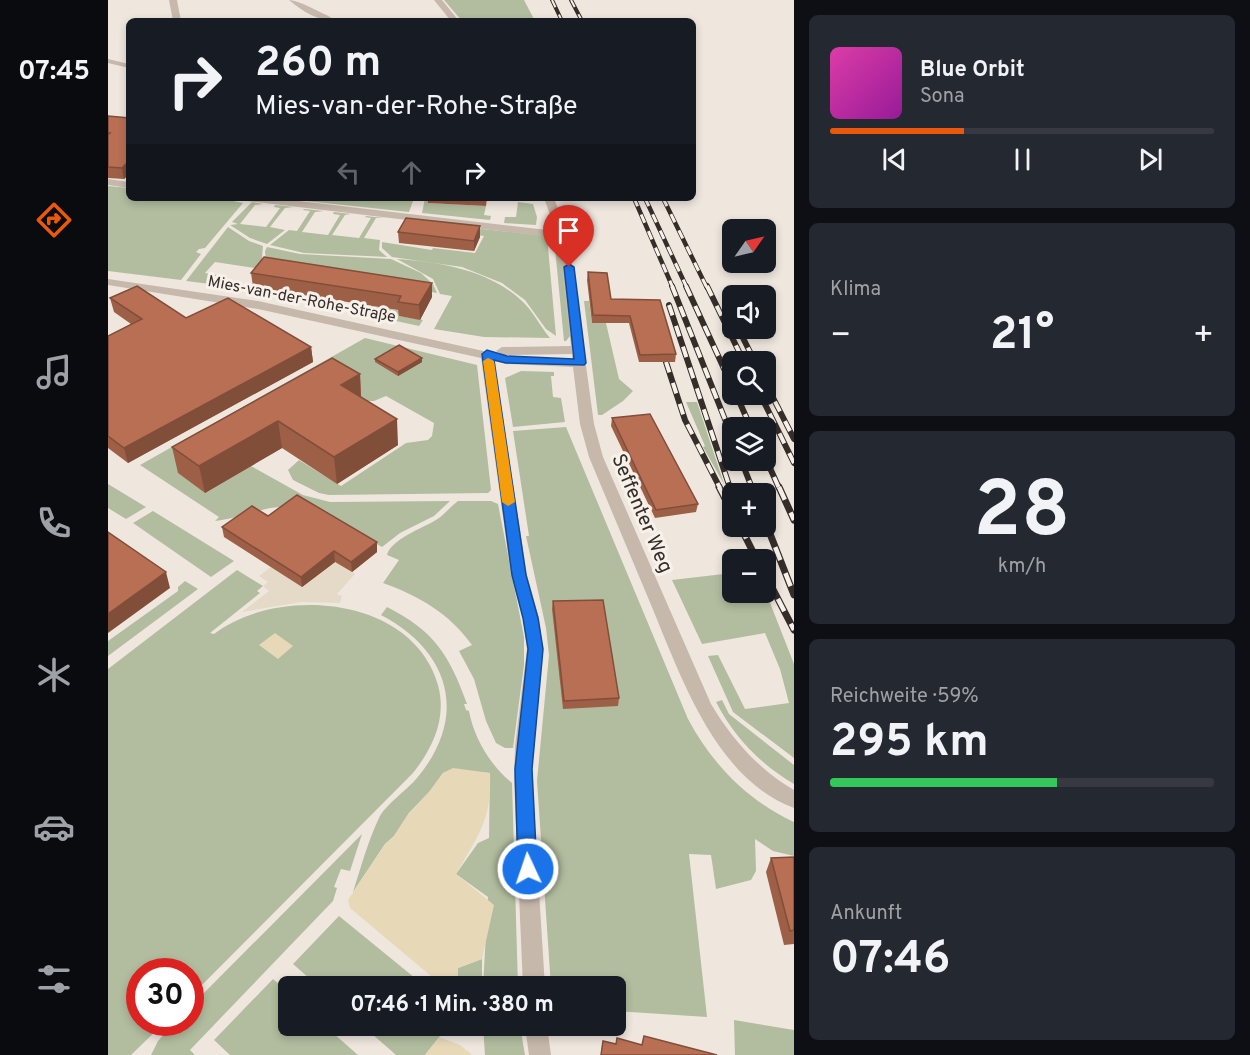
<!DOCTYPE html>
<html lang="de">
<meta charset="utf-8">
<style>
:root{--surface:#171b24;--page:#242831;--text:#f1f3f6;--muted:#9ea1a6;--line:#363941;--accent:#ea580c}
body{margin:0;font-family:Overpass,sans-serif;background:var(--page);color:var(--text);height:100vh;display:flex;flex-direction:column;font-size:22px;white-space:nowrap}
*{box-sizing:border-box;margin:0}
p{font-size:20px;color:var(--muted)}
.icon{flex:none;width:33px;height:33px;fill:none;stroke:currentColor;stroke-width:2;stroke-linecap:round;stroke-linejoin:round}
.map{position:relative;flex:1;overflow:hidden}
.drawer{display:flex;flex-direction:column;gap:15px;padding:15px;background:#0d0f14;width:456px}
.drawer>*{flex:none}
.banner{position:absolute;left:18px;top:18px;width:570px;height:183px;border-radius:9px;box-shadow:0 3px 9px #0003;background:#171b24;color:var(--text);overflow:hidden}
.needle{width:39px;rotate:56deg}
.tools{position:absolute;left:614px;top:219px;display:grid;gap:12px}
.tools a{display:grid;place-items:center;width:54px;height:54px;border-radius:9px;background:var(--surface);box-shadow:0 3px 9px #0003;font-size:30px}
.speed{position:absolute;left:18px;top:958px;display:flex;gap:12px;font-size:30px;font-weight:700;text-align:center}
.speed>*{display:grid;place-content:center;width:78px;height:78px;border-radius:50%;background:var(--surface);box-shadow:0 3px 9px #0003;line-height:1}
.speed .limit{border:9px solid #d22;background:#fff;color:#111}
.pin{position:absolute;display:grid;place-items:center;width:51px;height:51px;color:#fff;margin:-62px -26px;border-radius:50% 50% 50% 0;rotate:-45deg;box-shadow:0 0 6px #0007}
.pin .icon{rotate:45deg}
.me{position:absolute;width:66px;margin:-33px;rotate:357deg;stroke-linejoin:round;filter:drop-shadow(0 0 4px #0008)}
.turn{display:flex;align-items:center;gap:21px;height:126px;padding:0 30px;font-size:27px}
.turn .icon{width:78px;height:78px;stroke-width:2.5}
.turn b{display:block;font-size:42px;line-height:51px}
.lanes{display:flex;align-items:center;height:57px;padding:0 30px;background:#0003;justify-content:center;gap:30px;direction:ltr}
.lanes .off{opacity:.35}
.big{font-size:45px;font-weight:700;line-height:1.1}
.drawer .widget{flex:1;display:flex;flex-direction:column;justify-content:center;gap:9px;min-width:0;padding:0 21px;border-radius:9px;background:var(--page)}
.drawer .dial{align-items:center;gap:0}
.dial b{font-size:78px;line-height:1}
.song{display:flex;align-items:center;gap:18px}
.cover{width:72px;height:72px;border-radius:9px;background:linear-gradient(135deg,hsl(320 70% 55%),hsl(300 70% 35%))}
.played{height:6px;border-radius:3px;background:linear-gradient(90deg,var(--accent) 35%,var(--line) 35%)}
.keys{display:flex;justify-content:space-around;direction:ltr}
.heat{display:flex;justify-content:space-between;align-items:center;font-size:33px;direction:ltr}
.charge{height:9px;border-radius:4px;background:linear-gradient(90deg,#34c759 59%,var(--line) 0)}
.trip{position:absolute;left:170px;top:976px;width:348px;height:60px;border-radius:9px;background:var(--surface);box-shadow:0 3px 9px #0003;font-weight:700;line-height:60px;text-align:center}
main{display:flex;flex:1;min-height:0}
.menu{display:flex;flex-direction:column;width:108px;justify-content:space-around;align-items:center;background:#090b0e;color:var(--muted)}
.menu .icon{width:42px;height:42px}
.menu .selected{color:var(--accent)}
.menu b{font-size:27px;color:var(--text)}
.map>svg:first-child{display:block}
.green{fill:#b2bd9f}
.sand{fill:#e7d8b8}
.plaza{fill:#e5d9c7}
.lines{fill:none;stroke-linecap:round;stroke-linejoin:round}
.minor{fill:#c6b8ab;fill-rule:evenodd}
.rail-far3-casing{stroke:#352d29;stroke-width:4}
.rail-far2-casing{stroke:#352d29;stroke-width:4.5}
.rail-far1-casing{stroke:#352d29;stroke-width:6}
.rail-casing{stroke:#352d29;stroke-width:7}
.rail-far3{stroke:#f7f1ea;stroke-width:2;stroke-dasharray:8;stroke-linecap:butt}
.rail-far2{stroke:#f7f1ea;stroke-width:3;stroke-dasharray:9;stroke-linecap:butt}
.rail-far1{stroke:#f7f1ea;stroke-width:4;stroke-dasharray:11;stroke-linecap:butt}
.rail{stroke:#f7f1ea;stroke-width:4.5;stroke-dasharray:14;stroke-linecap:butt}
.wall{fill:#9e5f47}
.shaded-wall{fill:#814e3a}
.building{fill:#b86f53;stroke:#814e3a;stroke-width:1.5}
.route{fill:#1a73e8;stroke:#114b97;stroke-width:1.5}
.slow{fill:#f59e0b}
.labels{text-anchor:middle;stroke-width:6;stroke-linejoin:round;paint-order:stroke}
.far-street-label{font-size:16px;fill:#352d29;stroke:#f7f1ea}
.street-label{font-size:20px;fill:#352d29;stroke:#f7f1ea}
</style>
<main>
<nav class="menu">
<b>07:45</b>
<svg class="icon selected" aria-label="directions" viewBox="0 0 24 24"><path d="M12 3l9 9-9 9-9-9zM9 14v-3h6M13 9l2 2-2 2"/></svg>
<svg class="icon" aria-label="music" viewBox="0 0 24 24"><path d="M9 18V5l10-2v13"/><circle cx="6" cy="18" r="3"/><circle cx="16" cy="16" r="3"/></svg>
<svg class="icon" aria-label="phone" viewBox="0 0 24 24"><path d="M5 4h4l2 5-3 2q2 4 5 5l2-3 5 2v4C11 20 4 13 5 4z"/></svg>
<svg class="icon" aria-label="climate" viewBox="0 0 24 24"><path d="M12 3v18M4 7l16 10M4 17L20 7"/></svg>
<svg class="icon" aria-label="car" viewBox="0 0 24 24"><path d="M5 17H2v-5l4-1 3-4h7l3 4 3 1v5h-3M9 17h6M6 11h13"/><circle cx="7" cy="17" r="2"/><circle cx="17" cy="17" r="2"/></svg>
<svg class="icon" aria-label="filters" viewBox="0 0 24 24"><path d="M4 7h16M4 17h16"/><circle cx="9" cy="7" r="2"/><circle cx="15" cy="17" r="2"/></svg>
</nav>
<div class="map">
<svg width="686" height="1055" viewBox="0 0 686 1055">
<rect width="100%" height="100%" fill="#efe7de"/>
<path class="green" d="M336,0H416L427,21H354Z
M0,186L21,188V198H110L135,203L97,248L91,249L88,252L93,254L73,280L0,271Z
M199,198H273L305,201L301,212L198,201Z
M317,198H321L320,203L378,206L376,215L383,216L382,220L314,213Z
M144,202L155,204L147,205L132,224L158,227L172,208L166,207L167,205L186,207L177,208L162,227L177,230L159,244L142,238L122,225L130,224L124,222Z
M410,202L425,204L429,217L428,225L396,223L397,217H408Z
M196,209L216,211L207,212L194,232L220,235L232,215L225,214L226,212L243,214L237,215L224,235L251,238L263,218L257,217L258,216L276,218H268L256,238L272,240L271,250L279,257L196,253L162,245L181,230L189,231L202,211L195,210Z
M328,224L439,236L448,336L438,329L417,300L394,283L354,267L284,257L274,248V242L324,250L325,248L367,253L376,236L324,230Z
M120,227L141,241L155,246L153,269L107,262L97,273L109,275L105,283L126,287L78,281Z
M446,238L452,242L462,336L458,341H456Z
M159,247L192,254L283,259L313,273L325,284L329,293L158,263L157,251Z
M289,259C332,262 381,270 414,301C425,311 432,326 442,338L376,337L326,329L344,296L332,294L325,279Z
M476,301H481L484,323H498L511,379L525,391L515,401L494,415H490Z
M251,304L294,311L291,316L315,320L311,326L228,308L231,305L249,308Z
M257,338L369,365L383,490L380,493L221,495L211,493L185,480L180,470L191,460L233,486L298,443L320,440L324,436L326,423L278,396L266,401H255L212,425L71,473L97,493L143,466L195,495L222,502L342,501L326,516L292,533L274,547L191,499C175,510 171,505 154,510C138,514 124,519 107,521L111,517L32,465Z
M413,371L446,372V376H443L445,397L453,398L457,422L405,427L397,378Z
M578,402H589L616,484L595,447L597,446Z
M458,427L580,719C604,764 639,800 686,822V856L665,851L647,839L648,871L643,880L608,889L603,855L581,854L599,1017L507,1011V987H443L429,781L441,655L438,628L418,536H421L405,431Z
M0,484L38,507L18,519L0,508Z
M350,501H383L390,504L416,637V665L405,748H397L388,743L378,721L366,679L351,651L364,645C341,613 311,596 275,583L291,560L279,555C283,539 315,528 328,520C336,515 342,507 350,501Z
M45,511L126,561L103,577L25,523Z
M129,570L155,586L149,591L152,593L102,633L106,634C170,585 305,596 330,685C339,718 325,748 305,773L83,996L82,972H32V1023H56L23,1055H0V669Z
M624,573V592H657V590L686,664V758L625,712L600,656L610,655L637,709L681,703L672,669L657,633L594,644L564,580Z
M77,581L90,589L0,656V641L70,591V587Z
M279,607C326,631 341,654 359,704H356L358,710L361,711C366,738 382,765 404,783L410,987H375L380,897L348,874L370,843L381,838L382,773L342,770L335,773L322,791L301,813L286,836L277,844L245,892C253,867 260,841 271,818C277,805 299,790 309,778C361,716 342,651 273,615Z
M614,700L621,714L686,765V784C652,764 626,737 608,702Z
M254,834L242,871L233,869L226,887L229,888L225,901L82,1050L87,1055H43L50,1041L66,1023H82L83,1006Z
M231,916L318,987H211L185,964Z
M374,959V987H349L350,968Z
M165,979L180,992V1026H217L250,1055H122L106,1040Z
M626,1020L686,1030V1055H627Z
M255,1026H340L317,1055H288Z
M375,1026H412L417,1055H377Z"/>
<path class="sand" d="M167,633L185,646L170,659L151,645Z
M345,768L382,773C384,821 370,835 348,874L386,905L374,959L350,968L349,987H336L242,908L240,900L277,844L286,836L301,813L322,791L335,773Z
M331,1037L352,1045L364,1055H317Z"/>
<path class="plaza" d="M227,562L247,574L229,594L234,596L232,603L193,602L134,612L161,591L155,586L160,582L151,576L163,567L194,587Z"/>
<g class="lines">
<path class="minor" d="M61,0H69L73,21H65Z
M181,0C190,0 221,16 229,21C210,21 195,12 181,0Z
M326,0H334L351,21H343Z
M0,59L21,64V68L0,63Z
M0,179L21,182V188L0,185Z
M134,198H165L448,231L436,198H446L460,235L486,424L495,457L603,704C624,739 650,769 686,790V808C606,779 571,671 541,600C521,552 501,505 481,457L472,424L465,367L398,364L386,361L419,575L431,618L435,649L425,746L424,779L437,987H415L406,779L407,746L419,649L415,618L403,575L373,358L150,309L0,285V279L150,301L398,356L464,359V354L394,355L388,351L394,347L463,346L450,238L139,201Z
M417,1026H439L443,1055H421Z"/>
<defs>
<path id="rail-far3" d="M444,0L454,21
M463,0L474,21"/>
<path id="rail-far2" d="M526,198L565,288
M537,198L579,288
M555,198L599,288"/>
<path id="rail-far1" d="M564,286L624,437
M578,286L624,386
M599,286L636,362
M561,305L622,488
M630,328L647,362
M558,362L577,420L612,488
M657,382L686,439
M628,394L643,428
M652,394L686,463
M657,457L671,488
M633,460L644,488"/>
<path id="rail" d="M611,487L624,512
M622,487L624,494
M643,487L646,494
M671,487L686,520
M657,521L686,595
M632,526L649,560
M657,574L686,630"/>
</defs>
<use href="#rail-far3" class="rail-far3-casing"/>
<use href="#rail-far2" class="rail-far2-casing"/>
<use href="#rail-far1" class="rail-far1-casing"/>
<use href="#rail" class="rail-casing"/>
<use href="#rail-far3" class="rail-far3"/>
<use href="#rail-far2" class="rail-far2"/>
<use href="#rail-far1" class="rail-far1"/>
<use href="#rail" class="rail"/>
</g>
<path class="wall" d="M0,116L21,118V174L16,179L0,178Z
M320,198H379L378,206L320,203Z
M372,226V237L366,251L291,243L290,232Z
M480,272L503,299L568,354L567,362H531L521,323H484L479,280Z
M143,273L324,283V297L312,320L291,316L290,310L145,287Z
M2,298L78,318L203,347L205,362L20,463L0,448V336L23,324L6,312Z
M314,358V362L290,376L267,362V359Z
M252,374L253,397L290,445L229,484L174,448L97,493L70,473L64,447Z
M504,418L590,504L588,512L547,518L503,426Z
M160,516L269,542V552L244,572L227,562L194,587L116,537L114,527Z
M445,601L511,698L510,706L455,709L444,609Z
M686,857V944L676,945L658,872L663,858Z"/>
<path class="shaded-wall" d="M21,161V174L16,179L14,168Z
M372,226V237L366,251V241Z
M324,283V297L312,320L311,305Z
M203,347L205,362L20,463L16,448Z
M314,358V362L290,376V372Z
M252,374L253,400L233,385Z
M289,419L290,445L229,484L226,457Z
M170,421L174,448L97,493L91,466Z
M269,542V552L244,572L243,562Z
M226,551L227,562L194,587L193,577Z
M58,572L62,588L0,633V614Z"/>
<path class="building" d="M0,116L21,118V161L14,168L0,167V135L2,133H0Z
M298,218L372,226L366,241L290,232Z
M156,257L324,283L311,305L290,302L293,296L143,273Z
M480,272L499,273L503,299L552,300L568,354L532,355L522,316L485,315Z
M29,286L78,318L120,298L203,347L16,448L0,436V336L34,319L2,298Z
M291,345L314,358L290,372L267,359Z
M224,358L252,374L233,385L289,419L226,457L170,421L91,466L64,447Z
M542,414L590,504L548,510L504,418Z
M189,495L269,542L243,562L226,551L193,577L114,527L144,506L160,516Z
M0,532L58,572L0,614Z
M495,600L511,698L456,701L445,601Z
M686,857V930L682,931L663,858Z
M536,1036L609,1055H493L495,1041L508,1044L509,1038L534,1045Z"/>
<path class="route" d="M461,264L466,267L478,363L476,365L398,363L386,360L418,575L430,618L435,649L424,769L429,869L426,875L420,878L413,875L410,869L407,769L420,649L415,618L404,575L374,354L379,350L399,356L466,359L456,267Z"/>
<path class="slow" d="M380,358L386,361L407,502L400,506L394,502L375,361Z"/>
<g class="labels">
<g class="far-street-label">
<text transform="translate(194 298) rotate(11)" y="6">Mies-van-der-Rohe-Straße</text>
</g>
<g class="street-label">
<text transform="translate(535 513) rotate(67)" y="7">Seffenter Weg</text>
</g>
</g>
</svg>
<div class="tools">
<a><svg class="needle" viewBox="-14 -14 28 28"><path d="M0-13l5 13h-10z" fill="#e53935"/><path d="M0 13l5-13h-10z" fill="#9ea1a6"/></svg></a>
<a><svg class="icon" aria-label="sound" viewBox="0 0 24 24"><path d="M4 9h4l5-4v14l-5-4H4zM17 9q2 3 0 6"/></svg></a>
<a><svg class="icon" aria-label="search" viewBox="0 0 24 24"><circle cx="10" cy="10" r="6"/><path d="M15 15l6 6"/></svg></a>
<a><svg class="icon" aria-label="layers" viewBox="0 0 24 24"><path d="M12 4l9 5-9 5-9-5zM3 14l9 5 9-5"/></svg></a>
<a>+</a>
<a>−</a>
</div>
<div class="speed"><div class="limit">30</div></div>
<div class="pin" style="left:461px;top:267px;background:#d93025"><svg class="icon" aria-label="arrive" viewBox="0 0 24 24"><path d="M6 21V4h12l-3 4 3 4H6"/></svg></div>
<svg class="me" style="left:420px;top:869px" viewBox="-20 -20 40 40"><circle r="17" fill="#1a73e8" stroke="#fff" stroke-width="3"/><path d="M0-11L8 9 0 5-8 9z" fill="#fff"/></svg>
<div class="trip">07:46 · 1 Min. · 380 m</div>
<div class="banner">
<div class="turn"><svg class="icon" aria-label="right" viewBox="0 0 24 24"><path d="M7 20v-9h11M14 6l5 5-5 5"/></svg><div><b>260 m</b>Mies-van-der-Rohe-Straße</div></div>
<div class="lanes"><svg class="icon off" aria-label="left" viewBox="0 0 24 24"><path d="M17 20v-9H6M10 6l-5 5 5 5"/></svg><svg class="icon off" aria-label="ahead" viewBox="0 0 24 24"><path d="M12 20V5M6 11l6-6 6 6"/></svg><svg class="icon" aria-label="right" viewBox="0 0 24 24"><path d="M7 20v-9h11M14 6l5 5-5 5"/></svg></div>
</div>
</div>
<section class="drawer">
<div class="widget">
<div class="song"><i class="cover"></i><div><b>Blue Orbit</b><p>Sona</p></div></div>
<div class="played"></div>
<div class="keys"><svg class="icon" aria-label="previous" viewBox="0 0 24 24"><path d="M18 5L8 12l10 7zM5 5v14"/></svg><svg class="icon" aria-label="pause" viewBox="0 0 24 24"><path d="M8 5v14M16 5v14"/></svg><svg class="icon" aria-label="next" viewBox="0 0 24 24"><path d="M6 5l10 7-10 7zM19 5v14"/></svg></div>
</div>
<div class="widget"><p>Klima</p>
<div class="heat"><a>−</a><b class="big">21°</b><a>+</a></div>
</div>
<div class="widget dial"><b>28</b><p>km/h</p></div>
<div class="widget"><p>Reichweite · 59%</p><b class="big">295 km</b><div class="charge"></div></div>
<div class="widget"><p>Ankunft</p><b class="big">07:46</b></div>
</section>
</main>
